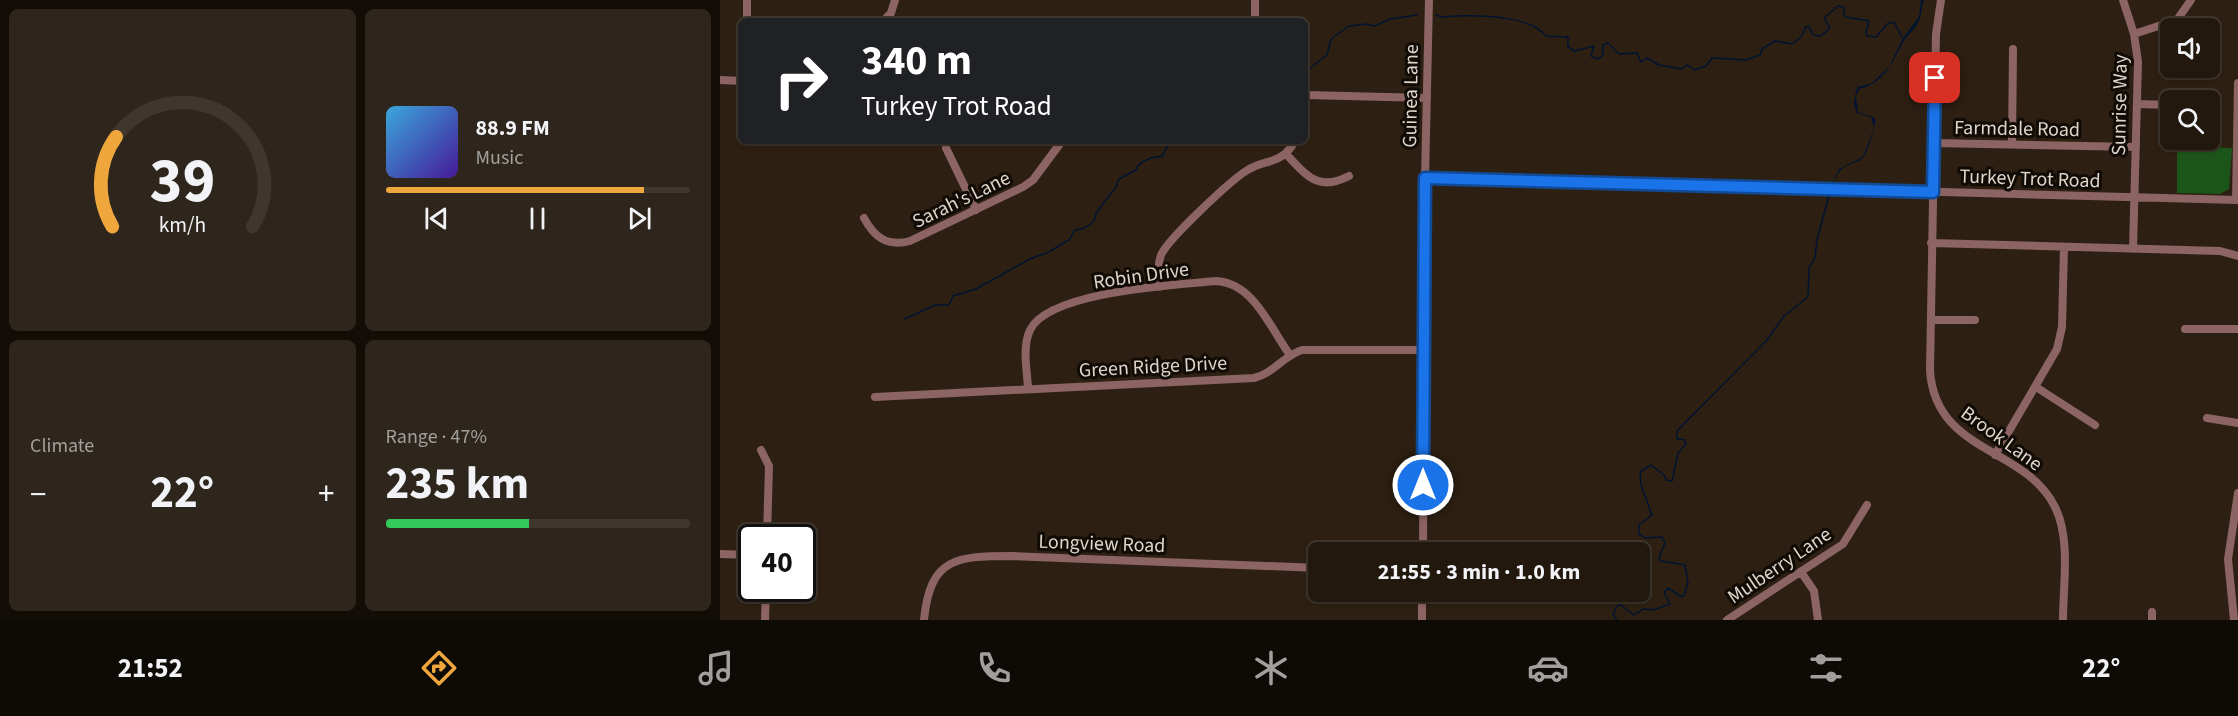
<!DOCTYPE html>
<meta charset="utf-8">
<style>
:root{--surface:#22180e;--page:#2e251c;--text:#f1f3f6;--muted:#a2a09e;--line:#3f372e;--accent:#efa73d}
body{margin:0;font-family:"Source Sans 3",sans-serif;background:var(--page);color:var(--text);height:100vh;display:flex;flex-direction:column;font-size:22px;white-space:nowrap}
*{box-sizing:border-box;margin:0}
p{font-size:20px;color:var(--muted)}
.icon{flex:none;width:33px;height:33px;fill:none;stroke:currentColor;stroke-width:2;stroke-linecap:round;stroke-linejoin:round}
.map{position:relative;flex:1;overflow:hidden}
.side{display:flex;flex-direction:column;gap:9px;padding:9px;background:#130d08;width:720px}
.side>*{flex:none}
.hud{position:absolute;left:18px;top:18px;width:570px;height:126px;border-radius:9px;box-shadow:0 2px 4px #0004,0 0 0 2px var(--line);background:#202124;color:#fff;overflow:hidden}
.fabs{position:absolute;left:1440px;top:18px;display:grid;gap:12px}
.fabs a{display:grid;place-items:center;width:60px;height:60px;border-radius:9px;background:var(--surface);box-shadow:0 2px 4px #0004,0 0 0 2px var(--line);font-size:30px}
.speed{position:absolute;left:18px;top:524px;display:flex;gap:12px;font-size:30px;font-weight:700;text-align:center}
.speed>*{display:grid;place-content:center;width:78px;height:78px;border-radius:50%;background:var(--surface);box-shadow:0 2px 4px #0004,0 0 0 2px var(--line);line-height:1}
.speed .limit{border:3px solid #111;border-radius:9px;background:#fff;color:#111}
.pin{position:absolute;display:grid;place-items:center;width:51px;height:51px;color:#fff;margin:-26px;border-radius:12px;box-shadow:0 3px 9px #0006}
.me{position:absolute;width:66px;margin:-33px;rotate:0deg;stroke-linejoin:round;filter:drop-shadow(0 0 4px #0008)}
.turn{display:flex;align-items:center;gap:21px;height:126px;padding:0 24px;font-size:27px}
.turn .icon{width:78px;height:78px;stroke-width:2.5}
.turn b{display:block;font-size:42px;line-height:51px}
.big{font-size:45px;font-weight:700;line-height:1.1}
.side .tile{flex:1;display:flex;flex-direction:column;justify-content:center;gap:9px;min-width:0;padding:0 21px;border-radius:9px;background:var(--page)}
.side .dial{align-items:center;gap:0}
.dial svg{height:156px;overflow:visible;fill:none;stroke:var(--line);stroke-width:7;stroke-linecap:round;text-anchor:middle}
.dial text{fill:var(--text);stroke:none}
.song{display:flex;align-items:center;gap:18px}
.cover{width:72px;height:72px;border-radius:9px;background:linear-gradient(135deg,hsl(200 70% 55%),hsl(260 70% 35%))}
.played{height:6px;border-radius:3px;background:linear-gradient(90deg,var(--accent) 85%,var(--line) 85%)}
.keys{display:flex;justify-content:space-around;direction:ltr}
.heat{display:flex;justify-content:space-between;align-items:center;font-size:33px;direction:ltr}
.charge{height:9px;border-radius:4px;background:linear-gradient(90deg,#34c759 47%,var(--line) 0)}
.side .tiles{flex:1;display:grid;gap:9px;grid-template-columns:repeat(2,1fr)}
.trip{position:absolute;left:588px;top:542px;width:342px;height:60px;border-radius:9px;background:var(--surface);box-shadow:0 2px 4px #0004,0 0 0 2px var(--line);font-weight:700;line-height:60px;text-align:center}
.dock{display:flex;height:96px;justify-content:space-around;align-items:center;background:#0e0a06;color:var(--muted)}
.dock .icon{width:42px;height:42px}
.dock .current{color:var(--accent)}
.dock b{font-size:27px;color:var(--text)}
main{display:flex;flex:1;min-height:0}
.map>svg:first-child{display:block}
.green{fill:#1c551a}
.water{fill:#001331}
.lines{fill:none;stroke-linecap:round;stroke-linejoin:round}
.stream{stroke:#001331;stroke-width:1.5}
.minor{stroke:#8c6463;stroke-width:8}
.route-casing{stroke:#114b97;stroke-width:15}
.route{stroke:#1a73e8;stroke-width:10}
.labels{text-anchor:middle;stroke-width:6;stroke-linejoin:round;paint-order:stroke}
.street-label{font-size:20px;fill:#ded5cc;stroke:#110b06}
</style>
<main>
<section class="side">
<div class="tiles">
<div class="tile dial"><svg viewBox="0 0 100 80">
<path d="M14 69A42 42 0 1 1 86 69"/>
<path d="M14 69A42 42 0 0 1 16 23" stroke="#efa73d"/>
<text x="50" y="56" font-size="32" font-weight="700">39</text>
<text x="50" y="72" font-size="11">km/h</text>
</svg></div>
<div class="tile">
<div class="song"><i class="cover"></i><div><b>88.9 FM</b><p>Music</p></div></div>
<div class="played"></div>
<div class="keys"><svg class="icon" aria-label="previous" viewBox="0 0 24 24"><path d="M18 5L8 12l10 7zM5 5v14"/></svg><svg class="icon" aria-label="pause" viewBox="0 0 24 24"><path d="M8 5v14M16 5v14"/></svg><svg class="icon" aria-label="next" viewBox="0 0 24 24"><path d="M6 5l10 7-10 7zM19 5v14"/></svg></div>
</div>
<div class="tile"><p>Climate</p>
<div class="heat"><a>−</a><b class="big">22°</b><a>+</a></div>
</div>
<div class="tile"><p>Range · 47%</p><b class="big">235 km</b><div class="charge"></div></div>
</div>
</section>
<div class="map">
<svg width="1518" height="620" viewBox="0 0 1518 620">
<rect width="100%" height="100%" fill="#2d2012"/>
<path class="green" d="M1457,146L1512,148L1509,189L1500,194L1457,193Z"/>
<path class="water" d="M1201,0H1204C1201,6 1202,12 1200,18C1197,28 1188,34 1183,42C1173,61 1165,83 1139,89L1136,96L1138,112C1143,115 1152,114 1155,119C1157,123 1146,156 1143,158C1137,163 1128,164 1122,169C1117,173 1115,180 1112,183L1119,169L1143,157L1154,128L1151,117L1137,113L1134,104L1136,91L1138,87L1152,83L1169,67L1183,38L1199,17Z"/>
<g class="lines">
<path class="stream" d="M716,15C724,19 727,16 735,16C759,15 812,16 826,36L848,37V47L855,51L874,46L871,56L878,59L883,55V45L888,43L899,54L917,53L921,62L927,58L939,65L962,69L967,65L974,70L986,66L992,58L1026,60L1040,55L1042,49L1055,41L1072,44L1081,37L1086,27L1089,26L1093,35L1101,36L1110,28L1104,18L1118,6L1124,7V15L1126,17L1149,21L1146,32L1147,36L1156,37L1167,24L1174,22L1182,37
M585,72L607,55L611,39L629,26L647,24L654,26L671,19L697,15
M185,319L215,305H229L233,296L256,289L310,259L329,252L350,239L354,231C364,228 376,225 376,213L396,187L399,179L416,170C419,161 433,156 442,157L450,141
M897,620L893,615L897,606L901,605L914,615L923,609L933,610L950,604L944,593L948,588L962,597L964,595L968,583L965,565L941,561L939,558L945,543L942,537L925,538L919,534V525L932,515L921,485L920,472L931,465L944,475L946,480L952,481L958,453L966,444L965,440L957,439V431L1047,340L1064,316L1088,297L1089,268L1095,258L1097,240L1110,192"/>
<path class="minor" d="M1221,0L1216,34L1210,371C1216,454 1305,446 1335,507C1351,539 1343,585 1343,620
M1403,0L1414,34L1418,62L1413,249
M27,21V0
M163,21L171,13L175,0
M535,21V0
M1414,34L1457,20L1471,0
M0,80L21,81
M585,95L707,98
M1417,104L1450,105
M1214,143L1416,147
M1292,144L1293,49
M226,148L256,210
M566,154C587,176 598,192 629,176
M705,178L1518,200
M1516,200L1518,83
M144,218C154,237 167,247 190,241L303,187L313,180L342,141
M1211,243L1500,251L1518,256
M440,287C439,276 437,266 441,255C448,239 509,182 526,171C546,158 561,166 575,141
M1211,320H1255
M1465,329H1518
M1316,387L1375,425
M308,388C307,370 302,347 310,330C329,291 456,285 496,281C534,283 550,328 570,355
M155,397L534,378C554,373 563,356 582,350H703
M1487,418L1518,423
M41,450L49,466L47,537
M1275,455L1337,349L1342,327L1344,247
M703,552L705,178L709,0
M0,554L32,555
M1081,572L1094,591L1098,620
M777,591L831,593L845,597
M1432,612V620
M45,620L46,588
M204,620C210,557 237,556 292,556L598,568
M702,620V591
M1007,620L1123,544L1147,505
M1514,620L1508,559L1518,493"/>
</g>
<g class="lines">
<defs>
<path id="route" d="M703,485L705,178L1213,192L1215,78"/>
</defs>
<use href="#route" class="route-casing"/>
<use href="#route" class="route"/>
</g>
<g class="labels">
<g class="street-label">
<text transform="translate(690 96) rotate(-89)" y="7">Guinea Lane</text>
<text transform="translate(1399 105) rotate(-89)" y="7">Sunrise Way</text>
<text transform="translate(1297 128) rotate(1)" y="7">Farmdale Road</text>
<text transform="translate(1310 178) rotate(2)" y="7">Turkey Trot Road</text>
<text transform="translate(241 199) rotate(-26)" y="7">Sarah's Lane</text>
<text transform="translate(421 275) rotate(-8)" y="7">Robin Drive</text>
<text transform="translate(433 366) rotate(-3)" y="7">Green Ridge Drive</text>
<text transform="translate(1282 438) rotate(36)" y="7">Brook Lane</text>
<text transform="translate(382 543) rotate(2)" y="7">Longview Road</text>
<text transform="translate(1059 565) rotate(-34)" y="7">Mulberry Lane</text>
</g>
</g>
</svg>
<div class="fabs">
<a><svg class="icon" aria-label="sound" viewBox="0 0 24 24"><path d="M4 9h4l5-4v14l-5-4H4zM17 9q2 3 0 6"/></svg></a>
<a><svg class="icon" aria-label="search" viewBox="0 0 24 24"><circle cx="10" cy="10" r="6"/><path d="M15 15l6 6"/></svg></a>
</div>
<div class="speed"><div class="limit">40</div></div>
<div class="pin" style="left:1215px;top:78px;background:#d93025"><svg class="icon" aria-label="arrive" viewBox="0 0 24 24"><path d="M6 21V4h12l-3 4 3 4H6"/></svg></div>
<svg class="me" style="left:703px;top:485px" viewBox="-20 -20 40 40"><circle r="17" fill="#1a73e8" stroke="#fff" stroke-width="3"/><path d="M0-11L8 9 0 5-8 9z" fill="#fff"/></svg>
<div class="trip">21:55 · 3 min · 1.0 km</div>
<div class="hud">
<div class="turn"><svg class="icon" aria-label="right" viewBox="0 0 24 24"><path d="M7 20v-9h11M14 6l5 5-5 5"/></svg><div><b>340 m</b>Turkey Trot Road</div></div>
</div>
</div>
</main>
<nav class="dock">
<b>21:52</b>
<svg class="icon current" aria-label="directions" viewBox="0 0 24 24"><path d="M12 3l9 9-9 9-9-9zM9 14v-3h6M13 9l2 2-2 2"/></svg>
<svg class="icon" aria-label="music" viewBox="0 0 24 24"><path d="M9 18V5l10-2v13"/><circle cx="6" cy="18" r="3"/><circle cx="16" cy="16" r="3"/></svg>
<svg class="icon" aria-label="phone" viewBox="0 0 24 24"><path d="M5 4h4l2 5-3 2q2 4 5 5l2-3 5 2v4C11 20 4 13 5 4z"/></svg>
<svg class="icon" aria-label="climate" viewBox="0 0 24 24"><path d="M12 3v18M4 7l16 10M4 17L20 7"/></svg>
<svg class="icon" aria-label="car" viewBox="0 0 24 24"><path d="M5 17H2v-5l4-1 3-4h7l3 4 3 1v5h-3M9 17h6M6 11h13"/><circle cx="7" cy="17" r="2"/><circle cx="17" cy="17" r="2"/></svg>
<svg class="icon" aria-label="filters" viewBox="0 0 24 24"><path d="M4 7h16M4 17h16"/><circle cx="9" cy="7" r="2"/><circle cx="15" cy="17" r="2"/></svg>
<b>22°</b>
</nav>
